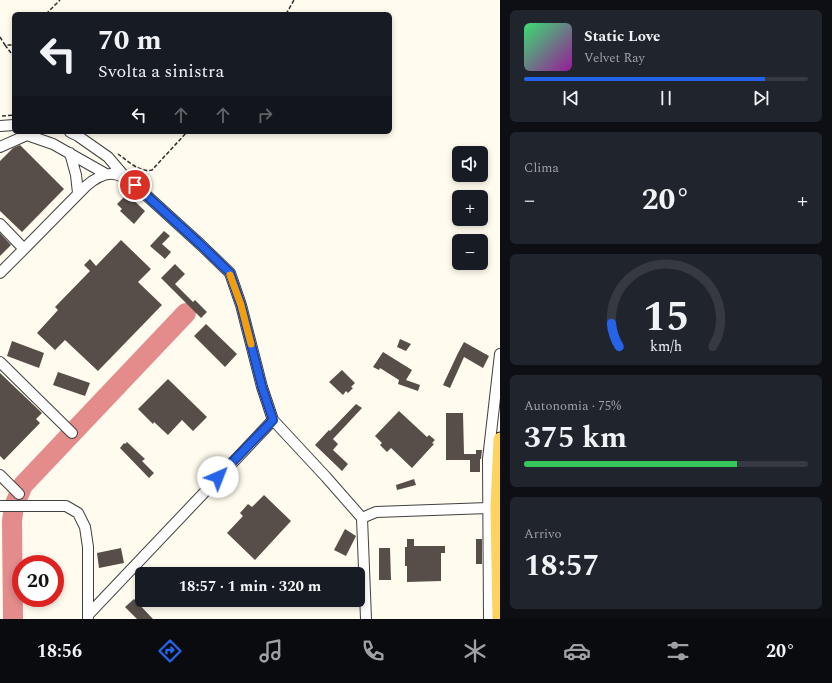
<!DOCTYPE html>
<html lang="it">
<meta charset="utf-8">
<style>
:root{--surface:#171b24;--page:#20242c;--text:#f1f3f6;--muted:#9ea1a6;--line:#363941;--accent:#2563eb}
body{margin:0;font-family:Spectral,serif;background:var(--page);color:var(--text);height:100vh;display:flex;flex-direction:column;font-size:15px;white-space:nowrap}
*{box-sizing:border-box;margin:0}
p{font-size:13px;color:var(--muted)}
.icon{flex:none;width:22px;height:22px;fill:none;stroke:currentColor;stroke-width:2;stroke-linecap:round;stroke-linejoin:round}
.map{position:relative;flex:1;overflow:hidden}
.panel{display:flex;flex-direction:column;gap:10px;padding:10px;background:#0d0f14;width:332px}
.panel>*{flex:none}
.top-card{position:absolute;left:12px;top:12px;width:380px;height:122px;border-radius:6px;box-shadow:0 2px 6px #0003;background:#171b24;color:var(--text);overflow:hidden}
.buttons{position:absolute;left:452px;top:146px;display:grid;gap:8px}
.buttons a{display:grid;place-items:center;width:36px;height:36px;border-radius:6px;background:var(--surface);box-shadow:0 2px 6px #0003;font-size:20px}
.speed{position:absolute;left:12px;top:555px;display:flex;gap:8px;font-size:20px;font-weight:700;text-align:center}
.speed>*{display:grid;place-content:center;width:52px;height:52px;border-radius:50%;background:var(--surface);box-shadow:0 2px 6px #0003;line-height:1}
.speed .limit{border:6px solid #d22;background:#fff;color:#111}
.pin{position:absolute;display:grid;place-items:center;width:34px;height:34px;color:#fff;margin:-17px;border:2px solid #fff;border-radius:50%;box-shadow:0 1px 4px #0007}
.me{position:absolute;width:44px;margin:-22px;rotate:44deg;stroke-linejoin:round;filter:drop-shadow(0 0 3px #0008)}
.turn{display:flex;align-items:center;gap:14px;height:84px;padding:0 20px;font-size:18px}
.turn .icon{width:52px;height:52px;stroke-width:2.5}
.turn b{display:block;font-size:28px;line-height:34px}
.lanes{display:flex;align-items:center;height:38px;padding:0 20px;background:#0003;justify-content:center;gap:20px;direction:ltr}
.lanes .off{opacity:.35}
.big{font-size:30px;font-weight:700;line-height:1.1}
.panel .widget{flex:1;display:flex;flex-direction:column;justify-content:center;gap:6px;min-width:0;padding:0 14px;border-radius:6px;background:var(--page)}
.panel .dial{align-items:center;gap:0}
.dial svg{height:104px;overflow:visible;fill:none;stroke:var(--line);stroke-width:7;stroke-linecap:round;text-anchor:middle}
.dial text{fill:var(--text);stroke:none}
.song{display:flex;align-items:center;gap:12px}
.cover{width:48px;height:48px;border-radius:6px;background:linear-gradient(135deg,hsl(140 70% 55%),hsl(300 70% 35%))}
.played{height:4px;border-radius:2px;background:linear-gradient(90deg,var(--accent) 85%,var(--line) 85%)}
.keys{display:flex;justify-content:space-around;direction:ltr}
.heat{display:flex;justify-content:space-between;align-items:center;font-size:22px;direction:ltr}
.charge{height:6px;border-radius:3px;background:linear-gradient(90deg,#34c759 75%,var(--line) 0)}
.trip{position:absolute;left:135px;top:567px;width:230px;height:40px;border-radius:6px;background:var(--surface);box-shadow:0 2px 6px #0003;font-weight:700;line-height:40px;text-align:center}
.dock{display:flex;height:64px;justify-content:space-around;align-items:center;background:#090b0e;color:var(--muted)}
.dock .icon{width:28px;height:28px}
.dock .selected{color:var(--accent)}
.dock b{font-size:18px;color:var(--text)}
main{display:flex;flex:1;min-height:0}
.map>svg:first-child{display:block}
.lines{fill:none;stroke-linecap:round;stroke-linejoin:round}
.taxiway{stroke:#e48b8c;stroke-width:20}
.building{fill:#574e49}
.minor-casing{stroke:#414141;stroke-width:12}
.major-casing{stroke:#1f1f1f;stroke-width:15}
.path{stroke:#303030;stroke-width:1.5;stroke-dasharray:4 2;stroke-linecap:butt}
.minor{stroke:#fff;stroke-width:10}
.major{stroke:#ffd35e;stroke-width:13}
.route-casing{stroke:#184099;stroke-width:10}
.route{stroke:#2563eb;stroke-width:7}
.slow{stroke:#f59e0b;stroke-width:7}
</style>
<main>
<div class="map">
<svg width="500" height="619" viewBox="0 0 500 619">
<rect width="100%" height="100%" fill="#fffbee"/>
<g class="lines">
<path class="taxiway" d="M13,619L12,521L14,506L23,485L186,313"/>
</g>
<path class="building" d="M20,145L64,189L22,232L0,211V161L13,148Z
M127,194L145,211L134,224L120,211L122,209L117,204Z
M164,231L170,236L162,244L171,252L165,259L150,246Z
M0,233L11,245L0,256Z
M121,240L151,269L138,282L162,305L98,371L65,340L55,350L37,333L58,310L55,307L90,271L84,265L90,259L96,266Z
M175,264L185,274L175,284L193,302L195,300L207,312L201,318L161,278Z
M206,324L237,354L225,367L194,336Z
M400,339L411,344L406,351L397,347Z
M12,341L44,353L39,368L7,356Z
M464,342L489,356L483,368L464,357L450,388L443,385L458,353Z
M383,352L412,370L406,380L420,385L418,391L398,384L399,380L380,368L379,370L373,367Z
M342,370L355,383L351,387L353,388L348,393L346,391L343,395L329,382Z
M58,372L90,383L85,396L53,385Z
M0,373L42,413L36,419L40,423L4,460L0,456Z
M168,379L207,417L193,431L182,420L168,435L154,422L153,424L138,409Z
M356,404L362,408L333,439L338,444L333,450L348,464L342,471L315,445L329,430L330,431Z
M399,411L427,437L429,435L435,440L432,443L434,444L412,468L391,448L387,452L380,445L382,443L375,436Z
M446,413H463L464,454H476V450H482L481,459H480V472H470V460H446Z
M127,442L145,459L142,461L154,473L149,478L120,448L124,443L125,444Z
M414,479L416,485L397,490L396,485Z
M264,495L291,521L255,560L227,533L243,516L240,513L248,504L252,507Z
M345,529L356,536L346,556L334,550Z
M407,539H414V546H445V553H441V581L407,582V566H405V547H407Z
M476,539H482V564H476Z
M121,548L124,563L99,568L97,553Z
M379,548H390L391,580H379Z
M134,599L153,619H137L125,607Z"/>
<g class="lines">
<defs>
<path id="minor" d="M0,126L14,125
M70,132L78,136L108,157L125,177
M0,147L27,135L53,144L106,174
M70,153L76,175L78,193
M0,224L24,249L86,186C105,170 116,170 135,185L201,245L230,273L241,305L262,387L273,420L326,477L362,518L366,619
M0,273L24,249
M0,362L72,433
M0,475L19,494
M0,506H66L78,513L85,527L88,547V618
M362,518L376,512L488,508
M88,615L273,420
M489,619L488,459L500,354"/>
<path id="major" d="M499,619L497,507L500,439"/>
</defs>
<use href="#minor" class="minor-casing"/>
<use href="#major" class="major-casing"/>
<path class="path" d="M46,14L60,0
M286,14L294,0
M0,37L5,45H14
M5,45L14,57
M2,116L14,115
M118,154C128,161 140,173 152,170L187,132"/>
<use href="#minor" class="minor"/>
<use href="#major" class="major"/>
</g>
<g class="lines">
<defs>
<path id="route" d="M135,185L201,245L230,273L241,305L262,387L273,420L218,477"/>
</defs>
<use href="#route" class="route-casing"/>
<use href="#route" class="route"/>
<path class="slow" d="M230,275L241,305L251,344"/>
</g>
</svg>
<div class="buttons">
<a><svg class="icon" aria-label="sound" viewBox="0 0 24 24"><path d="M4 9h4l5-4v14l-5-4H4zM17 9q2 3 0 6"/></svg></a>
<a>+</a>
<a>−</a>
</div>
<div class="speed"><div class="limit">20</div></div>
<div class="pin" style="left:135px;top:185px;background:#d93025"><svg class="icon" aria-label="arrive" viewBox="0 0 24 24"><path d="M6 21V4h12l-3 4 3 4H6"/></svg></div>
<svg class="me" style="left:218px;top:477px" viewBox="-20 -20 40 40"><circle r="19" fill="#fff"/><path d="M0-13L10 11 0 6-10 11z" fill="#2563eb"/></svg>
<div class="trip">18:57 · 1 min · 320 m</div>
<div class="top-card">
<div class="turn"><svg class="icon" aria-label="left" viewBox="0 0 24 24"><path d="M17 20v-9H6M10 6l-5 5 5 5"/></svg><div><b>70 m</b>Svolta a sinistra</div></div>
<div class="lanes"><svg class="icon" aria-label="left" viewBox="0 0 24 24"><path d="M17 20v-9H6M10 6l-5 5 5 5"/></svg><svg class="icon off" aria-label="ahead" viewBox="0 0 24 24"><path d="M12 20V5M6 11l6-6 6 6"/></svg><svg class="icon off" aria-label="ahead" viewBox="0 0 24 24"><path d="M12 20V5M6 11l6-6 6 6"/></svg><svg class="icon off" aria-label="right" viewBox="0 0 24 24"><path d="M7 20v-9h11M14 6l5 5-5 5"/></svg></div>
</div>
</div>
<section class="panel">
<div class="widget">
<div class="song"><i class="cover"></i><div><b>Static Love</b><p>Velvet Ray</p></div></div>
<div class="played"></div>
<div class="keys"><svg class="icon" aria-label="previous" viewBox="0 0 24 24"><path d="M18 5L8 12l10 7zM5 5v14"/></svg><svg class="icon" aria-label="pause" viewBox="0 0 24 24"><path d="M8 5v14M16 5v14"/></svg><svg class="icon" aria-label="next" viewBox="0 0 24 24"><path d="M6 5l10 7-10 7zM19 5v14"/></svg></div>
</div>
<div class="widget"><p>Clima</p>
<div class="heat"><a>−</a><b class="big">20°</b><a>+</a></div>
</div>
<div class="widget dial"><svg viewBox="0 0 100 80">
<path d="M14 69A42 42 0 1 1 86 69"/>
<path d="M14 69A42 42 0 0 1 8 51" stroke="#2563eb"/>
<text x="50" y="56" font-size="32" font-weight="700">15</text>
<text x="50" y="72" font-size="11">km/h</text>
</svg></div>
<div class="widget"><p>Autonomia · 75%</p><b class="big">375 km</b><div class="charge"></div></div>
<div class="widget"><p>Arrivo</p><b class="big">18:57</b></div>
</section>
</main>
<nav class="dock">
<b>18:56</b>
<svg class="icon selected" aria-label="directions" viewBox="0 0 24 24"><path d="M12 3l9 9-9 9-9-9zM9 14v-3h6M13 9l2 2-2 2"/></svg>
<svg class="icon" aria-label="music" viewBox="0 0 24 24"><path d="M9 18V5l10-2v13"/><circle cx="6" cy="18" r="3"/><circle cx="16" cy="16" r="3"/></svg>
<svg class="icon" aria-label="phone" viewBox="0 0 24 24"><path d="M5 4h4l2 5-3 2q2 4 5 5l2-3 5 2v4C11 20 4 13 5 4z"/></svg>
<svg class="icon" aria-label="climate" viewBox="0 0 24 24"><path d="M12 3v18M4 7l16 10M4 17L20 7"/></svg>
<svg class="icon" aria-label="car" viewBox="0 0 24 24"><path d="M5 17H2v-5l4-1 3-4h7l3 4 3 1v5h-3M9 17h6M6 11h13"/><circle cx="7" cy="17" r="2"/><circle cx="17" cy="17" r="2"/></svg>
<svg class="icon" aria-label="filters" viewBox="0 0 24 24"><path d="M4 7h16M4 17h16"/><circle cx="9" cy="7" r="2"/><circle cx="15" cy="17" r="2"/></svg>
<b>20°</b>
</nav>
